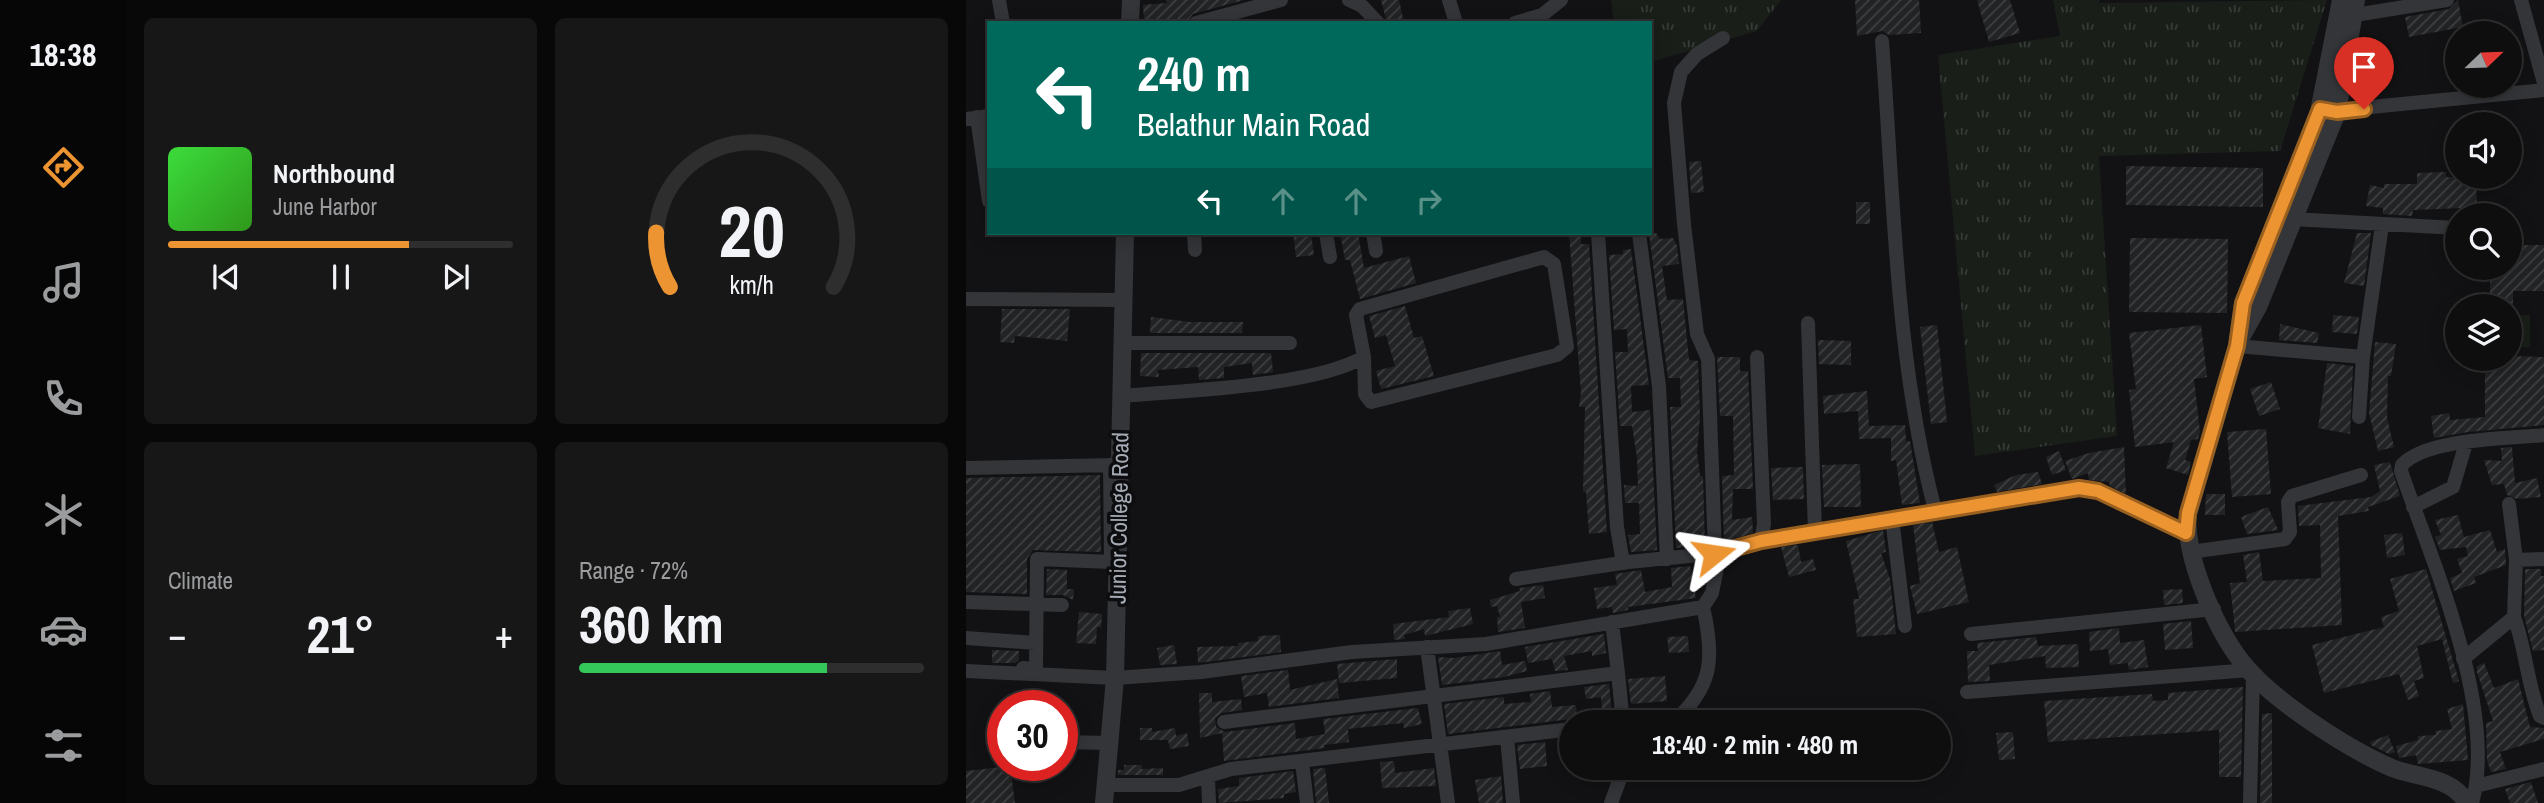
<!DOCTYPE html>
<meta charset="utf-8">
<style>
:root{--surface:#0e0e0f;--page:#171718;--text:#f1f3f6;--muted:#9b9c9e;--line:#2e2e2f;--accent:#ec9432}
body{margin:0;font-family:"Archivo Narrow",sans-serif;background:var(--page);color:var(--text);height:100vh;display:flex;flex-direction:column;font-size:26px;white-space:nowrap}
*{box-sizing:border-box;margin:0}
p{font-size:23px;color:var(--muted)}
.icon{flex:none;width:38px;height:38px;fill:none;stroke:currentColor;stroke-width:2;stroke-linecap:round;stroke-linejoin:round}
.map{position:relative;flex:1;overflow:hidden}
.panel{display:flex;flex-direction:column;gap:18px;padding:18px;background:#080808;width:840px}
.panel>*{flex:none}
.guide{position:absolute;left:21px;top:21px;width:665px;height:214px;border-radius:0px;box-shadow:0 4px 18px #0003,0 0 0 2px var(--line);background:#00695c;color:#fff;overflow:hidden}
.needle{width:46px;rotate:67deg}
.tools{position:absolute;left:1479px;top:21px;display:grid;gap:14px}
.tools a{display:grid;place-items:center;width:77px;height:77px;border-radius:50%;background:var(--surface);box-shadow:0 4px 18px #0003,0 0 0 2px var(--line);font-size:35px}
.speed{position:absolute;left:21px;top:690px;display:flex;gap:14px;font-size:35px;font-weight:700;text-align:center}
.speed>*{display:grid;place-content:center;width:91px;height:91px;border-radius:50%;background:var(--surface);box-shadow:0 4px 18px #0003,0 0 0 2px var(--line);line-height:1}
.speed .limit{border:10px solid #d22;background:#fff;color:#111}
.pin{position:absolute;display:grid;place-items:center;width:60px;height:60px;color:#fff;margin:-72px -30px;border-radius:50% 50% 50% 0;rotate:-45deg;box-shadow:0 0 7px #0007}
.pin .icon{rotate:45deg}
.me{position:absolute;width:77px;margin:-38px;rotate:75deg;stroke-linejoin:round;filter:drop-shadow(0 0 5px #0008)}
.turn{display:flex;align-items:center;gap:24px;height:147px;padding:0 35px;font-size:32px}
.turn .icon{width:91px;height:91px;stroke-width:2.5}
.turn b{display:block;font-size:49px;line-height:60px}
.lanes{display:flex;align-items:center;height:66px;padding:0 35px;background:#0003;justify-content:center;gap:35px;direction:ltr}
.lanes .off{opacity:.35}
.big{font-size:52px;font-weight:700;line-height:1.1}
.panel .card{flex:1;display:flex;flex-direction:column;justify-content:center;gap:10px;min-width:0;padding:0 24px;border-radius:10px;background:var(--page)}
.panel .dial{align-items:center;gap:0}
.dial svg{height:182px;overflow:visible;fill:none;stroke:var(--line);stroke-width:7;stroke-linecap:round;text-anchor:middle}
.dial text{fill:var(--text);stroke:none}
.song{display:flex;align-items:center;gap:21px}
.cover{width:84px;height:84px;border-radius:10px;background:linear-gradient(135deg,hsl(120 70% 55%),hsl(110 70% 35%))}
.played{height:7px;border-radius:4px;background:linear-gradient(90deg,var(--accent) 70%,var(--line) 70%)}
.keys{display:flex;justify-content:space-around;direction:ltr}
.heat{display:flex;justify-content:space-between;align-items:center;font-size:38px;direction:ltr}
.charge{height:10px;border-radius:5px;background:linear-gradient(90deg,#34c759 72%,var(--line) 0)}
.panel .tiles{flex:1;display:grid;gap:18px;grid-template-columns:repeat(2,1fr)}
.trip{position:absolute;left:593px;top:710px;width:392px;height:70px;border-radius:35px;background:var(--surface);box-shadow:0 4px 18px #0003,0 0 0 2px var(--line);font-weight:700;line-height:70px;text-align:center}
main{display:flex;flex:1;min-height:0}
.dock{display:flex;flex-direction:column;width:126px;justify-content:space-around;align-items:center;background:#060606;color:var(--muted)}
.dock .icon{width:49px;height:49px}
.dock .selected{color:var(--accent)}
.dock b{font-size:32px;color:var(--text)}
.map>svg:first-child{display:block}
.grass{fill:url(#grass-tufts)}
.pitch{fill:#191e19}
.building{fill:url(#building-hatch)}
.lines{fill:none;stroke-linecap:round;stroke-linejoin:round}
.minor{stroke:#333539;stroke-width:14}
.tertiary{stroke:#333539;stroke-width:18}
.route-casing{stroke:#996020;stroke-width:18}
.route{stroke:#ec9432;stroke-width:12}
.labels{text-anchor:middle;stroke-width:7;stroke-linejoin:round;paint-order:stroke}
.street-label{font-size:23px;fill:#a4abb4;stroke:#0d0d0f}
</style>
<main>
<nav class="dock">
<b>18:38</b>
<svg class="icon selected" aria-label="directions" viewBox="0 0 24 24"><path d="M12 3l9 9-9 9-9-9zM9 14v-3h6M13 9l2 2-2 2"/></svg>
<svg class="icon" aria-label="music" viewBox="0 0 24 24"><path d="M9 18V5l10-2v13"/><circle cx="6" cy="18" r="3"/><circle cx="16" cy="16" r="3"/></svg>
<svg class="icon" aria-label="phone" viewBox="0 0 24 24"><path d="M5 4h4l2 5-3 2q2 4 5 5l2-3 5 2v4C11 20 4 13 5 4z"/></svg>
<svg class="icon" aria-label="climate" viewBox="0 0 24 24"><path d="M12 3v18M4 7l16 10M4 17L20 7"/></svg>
<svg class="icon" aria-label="car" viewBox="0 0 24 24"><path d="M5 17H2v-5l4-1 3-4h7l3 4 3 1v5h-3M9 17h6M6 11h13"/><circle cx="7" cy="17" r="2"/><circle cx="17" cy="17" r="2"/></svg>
<svg class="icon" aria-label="filters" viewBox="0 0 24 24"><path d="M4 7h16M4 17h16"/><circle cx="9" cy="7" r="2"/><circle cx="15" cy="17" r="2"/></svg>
</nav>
<section class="panel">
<div class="tiles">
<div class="card">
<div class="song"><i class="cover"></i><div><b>Northbound</b><p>June Harbor</p></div></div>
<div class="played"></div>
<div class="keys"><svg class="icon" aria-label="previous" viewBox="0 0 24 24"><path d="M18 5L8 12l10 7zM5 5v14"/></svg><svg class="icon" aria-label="pause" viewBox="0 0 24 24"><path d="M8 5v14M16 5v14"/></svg><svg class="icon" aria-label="next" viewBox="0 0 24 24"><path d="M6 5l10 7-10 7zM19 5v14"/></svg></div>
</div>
<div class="card dial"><svg viewBox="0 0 100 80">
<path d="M14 69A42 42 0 1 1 86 69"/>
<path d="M14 69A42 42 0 0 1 8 45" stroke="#ec9432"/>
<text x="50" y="56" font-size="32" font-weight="700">20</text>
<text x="50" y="72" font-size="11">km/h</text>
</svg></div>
<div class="card"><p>Climate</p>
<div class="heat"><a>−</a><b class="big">21°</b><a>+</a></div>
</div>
<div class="card"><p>Range · 72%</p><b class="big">360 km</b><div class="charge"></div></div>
</div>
</section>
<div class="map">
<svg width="1578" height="803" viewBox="0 0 1578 803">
<defs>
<pattern id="grass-tufts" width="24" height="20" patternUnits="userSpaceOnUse" patternTransform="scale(1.75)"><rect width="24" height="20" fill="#191e19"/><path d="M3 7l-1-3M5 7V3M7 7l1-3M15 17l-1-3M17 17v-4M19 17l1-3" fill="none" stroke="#373c38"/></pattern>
<pattern id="building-hatch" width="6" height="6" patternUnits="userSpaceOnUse" patternTransform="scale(1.75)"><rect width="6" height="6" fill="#222325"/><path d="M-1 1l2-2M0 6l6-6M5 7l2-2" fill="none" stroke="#3f4042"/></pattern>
</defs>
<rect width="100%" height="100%" fill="#121214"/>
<path class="grass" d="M645,0H815L791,31L684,62V23H648Z
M1087,0H1133L1134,3L1361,0L1314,151L1133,156L1151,436L1009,456L972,55L1094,36Z"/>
<path class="pitch" d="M1549,315H1564V347H1549Z"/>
<path class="building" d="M200,0H278L227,14L221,22L178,23L177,5L201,3Z
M415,0H433L438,23H421Z
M889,0H953L955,33L923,35L916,31L891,36Z
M1011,0H1044L1054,33L1023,42Z
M1492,0L1497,27L1443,37L1439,17L1483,9Z
M735,161L738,192L725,193L723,162Z
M1160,166L1297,168V207L1160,205Z
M1480,172V177H1510L1511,215H1496V208L1447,210L1446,216L1417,214V208L1400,206L1404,185L1418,188V184H1451V173Z
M890,202H904V224H890Z
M327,233H345L348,255L330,257Z
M374,233H392L398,268L443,256L450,283L394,299L384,260H379Z
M603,233H615V244H623L641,532L623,534L620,492H617L619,407H613L615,393Z
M690,233L694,239L707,238L711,246L713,264L696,266L701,300L717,299L723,360L732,361L734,417L731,452L734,476H737L739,545L710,548L704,407H715L714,378H702L683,234Z
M1391,233H1405L1398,286L1378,283Z
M1164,238L1262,239L1261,313L1163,312Z
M1544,245H1578V291H1547V306H1524V270H1544Z
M665,249L683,385L665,386L666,412L684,410L691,550L665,552L662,535L674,534L673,503H659L658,485L672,486L671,458L666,426H654L649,352H662L661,329L648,330L643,255L657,254V250Z
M439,306L448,338L456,336L468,376L415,389L410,371L429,366L420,335L409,338L403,316Z
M36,309H104L101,341L49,336L48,343L34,342Z
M1367,315L1393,317L1391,334L1366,332Z
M185,317L224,322H277L276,333H184Z
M1314,324L1353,333L1351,343L1313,340Z
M971,325L981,422L965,424L954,327Z
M1235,325L1241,377L1228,379L1234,432L1232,439L1225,440L1219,460L1225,462L1222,475L1200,468L1208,442L1169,447L1163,390L1170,389L1163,333Z
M852,340L885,341V365L853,364Z
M1409,342L1430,344L1425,376H1422L1421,418L1428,447L1412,451L1403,413Z
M175,353H305L307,372L287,375L286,363L258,367V378L233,380L232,367L192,370L193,377L174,376Z
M1544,356L1578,357V425L1502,432L1468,438L1465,416L1483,413L1484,420L1519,417V364H1524V359Z
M751,357H774V371H782L787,489H767L766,520L786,517L787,533L758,542L756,476L768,475L767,416H754Z
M1361,363L1387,366L1384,434L1352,428Z
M1305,382L1314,409L1293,416L1284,389Z
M901,391L903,426L939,425L940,441H944L954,503L936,505L930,460L925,461V438L893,439L892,411L858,414L857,396Z
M1300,429L1305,494L1266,497L1261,432Z
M1158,447L1160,494L1144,486L1143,482L1123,480L1122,473L1106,479L1099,461L1123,453Z
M1546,447L1549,483L1571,478L1575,497L1551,499L1541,495L1538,484L1526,485L1518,460L1536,461L1535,448Z
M1093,451L1100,470L1086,475L1080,457Z
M1424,462L1434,496L1402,507L1403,511L1372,516L1376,625L1269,632L1264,583L1281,582L1277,555L1293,552L1297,581L1355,578L1354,525L1333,526L1332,506L1405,497L1414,491L1408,465Z
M894,464L895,507H858L856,465Z
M837,467L838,499L807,500L805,468Z
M1072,472L1076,484L1071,485L1031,492L1028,485L1050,475Z
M134,475L135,552L67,550L61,559V594L0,592V478Z
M1240,494H1259V515H1239Z
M1302,507L1312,530L1281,534L1275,517Z
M1492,515L1498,537L1524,530L1531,552L1539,549L1540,565L1508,577L1510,583L1488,591L1484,578L1496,573L1491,559L1502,556L1500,547L1474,550L1469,537L1475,535L1469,520Z
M966,522L973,552L991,547L1003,602L951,614L944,586L954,583L947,525Z
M917,530L920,552L915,553L924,579L930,634L891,637L887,599H893L880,541Z
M1436,533L1439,555L1421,558L1418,535Z
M832,545L835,562L847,559L850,570L823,577L815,547Z
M724,566L730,598L662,607V610L647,613L646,607L631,609L628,588L651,585L649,574L675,570L679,592L706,587L705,568Z
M81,569L101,570V589H108L107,600L97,595H80Z
M1460,569L1493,681L1487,683L1476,639L1451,646L1458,678L1448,681L1453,696L1442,700L1433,674L1358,693L1346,645L1418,627L1415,617L1433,611L1424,579Z
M1559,569H1575V576H1578V650L1567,651L1558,616Z
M577,585L579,598L555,602L559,628L532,632L531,617H534L531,606L525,607L524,600L554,591L553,588Z
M1216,589L1217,603L1198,605L1197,590Z
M504,608L507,624L459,636L458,629L438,635L439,639L428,640L427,624L483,617L482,611Z
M113,612L136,614L135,628L131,627L130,644L110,643Z
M1225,621L1227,648L1199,650L1197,624Z
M1153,628L1154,643L1178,640L1182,667L1163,670L1162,663L1144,665L1142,649L1124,651L1123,632Z
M638,634L640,653L626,656V651L598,656L602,670L589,671L586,659L562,663L559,647Z
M314,635L315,652L232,663L231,647L272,646V643L292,641V636Z
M722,636L723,652L703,653L701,637Z
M1070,637L1072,646L1112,644L1113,667L1080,668L1079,656L1023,665L1024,681L1002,682L1001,651H1012L1011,643Z
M208,645L211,664L194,665L191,648Z
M26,650L53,651V660L49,663H26Z
M534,651L536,665L559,661L561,671L538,677L476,685L472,657L488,658Z
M431,659V678L373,683L371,664Z
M1518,663L1528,688L1552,679L1564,727L1578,728V739L1534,752L1540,769L1525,772L1521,760L1520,723L1527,721L1511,672V666Z
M322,670L324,690L371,679L373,698L303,707L301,693L278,697L275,676Z
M699,676L701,701L665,704L662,679Z
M643,684L647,723H637L635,697L620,699L618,687Z
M1277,687L1275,777H1253V730L1082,742L1078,701L1186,694L1187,701L1202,700V693Z
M584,691L586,707L610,705L611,721L605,719L482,734L478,704L538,697V704L565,702L564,694Z
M233,693H246V702L275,699L276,710L256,713L249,718L250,727L259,732L329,723L330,739L359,734L357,719L452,708L456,724L438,728L437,723L382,729L383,742L358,745L359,748L258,761L256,733L234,738Z
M1497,704L1502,760L1452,764L1450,755L1433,758L1430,746L1452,740V736L1470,735L1469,731L1486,729L1481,709Z
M1306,713V803H1294L1296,714Z
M174,728H186V732L209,728L210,736L221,733L223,746L204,749L202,740H174Z
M1047,732L1049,759L1033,760L1030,733Z
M1422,735L1429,752L1423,754L1405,745L1404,742Z
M579,742L581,766L554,769L551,745Z
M428,761L429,773L468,768L470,786L416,788L414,762Z
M158,765H176L175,769L197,768V775H152V770H158Z
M44,766L49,803H0V771Z
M359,768L363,803H350L347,769Z
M327,771L330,792L318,794V798L253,803L252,789L273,786V778Z
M535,776L537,803H513L509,780Z
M1565,782L1572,803H1544L1539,789Z"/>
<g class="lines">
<path class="minor" d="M33,0L37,23
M383,0L396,6L412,23
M483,0L490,23
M1555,0L1578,83
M1389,15L1481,0
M230,23L315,0
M549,23L576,15L595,0
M916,41C928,197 929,359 969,510
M1364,111L1578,90
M11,117L23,201
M0,119L23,116
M1326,219L1491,228
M228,233L229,250
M360,233L364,257
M407,233L410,251
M632,233L651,527L657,563
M673,233L693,386L701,559
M0,299L158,300
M842,323L849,532
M157,343H324
M1271,346L1397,357
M791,357L798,524L795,541
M156,396C219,390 346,387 398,357L390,315L394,309L578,257L588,264L601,347L591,355L405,402L399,394L398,357
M1393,417L1397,357L1416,225
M0,468L150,465
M1447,507L1487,487L1500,443
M926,518L939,626
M1224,552L1319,539L1324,532L1322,502L1326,496L1395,475
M749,553L742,359L731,334L718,224L708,103L715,72L731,54L757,38
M1550,560L1578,559
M550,579L662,562L754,553L795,541L1113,488L1132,491L1220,533
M0,602L96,605
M1548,617C1560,649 1561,684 1574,716L1578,718
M1005,634L1248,609
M0,638L70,643
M461,647L482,803
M1497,659L1548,617L1550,560L1543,504
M57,668L70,669L71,559L145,562L144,465
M0,671L149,678L235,672L386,652L520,644L737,607L746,593L754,553
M652,673L657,723
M1001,692L1284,670
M258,722L652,673L646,622
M706,723C747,688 749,658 737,607
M541,737L547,803
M96,742L143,743
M336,762L341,803
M242,776L243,803
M140,785H213L265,769L606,729
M1510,786L1578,769
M645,803L658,768
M1284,803L1287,673
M1506,803C1532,710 1466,561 1435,471L1436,465C1461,438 1542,439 1578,435"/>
<path class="tertiary" d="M1375,0L1353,112L1277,303L1271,346L1222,514C1218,556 1249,627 1275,661C1304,699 1382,749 1426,768C1451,778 1485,776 1501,803
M164,23L165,0
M1277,334L1292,307L1371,112L1390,0
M138,803L149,678L159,233"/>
</g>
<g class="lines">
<defs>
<path id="route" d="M748,554L795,541L1113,488L1132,491L1220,533L1222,513L1271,346L1277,303L1354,109L1371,112L1398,109"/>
</defs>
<use href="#route" class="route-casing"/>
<use href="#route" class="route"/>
</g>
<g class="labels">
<g class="street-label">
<text transform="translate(153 518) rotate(-89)" y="8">Junior College Road</text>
</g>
</g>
</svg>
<div class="tools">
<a><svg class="needle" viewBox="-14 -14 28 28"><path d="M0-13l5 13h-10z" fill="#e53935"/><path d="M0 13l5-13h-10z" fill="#9b9c9e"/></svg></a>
<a><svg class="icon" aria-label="sound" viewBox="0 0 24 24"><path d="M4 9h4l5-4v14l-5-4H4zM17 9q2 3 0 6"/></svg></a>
<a><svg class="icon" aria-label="search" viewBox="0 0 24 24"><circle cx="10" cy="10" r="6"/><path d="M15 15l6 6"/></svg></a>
<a><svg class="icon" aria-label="layers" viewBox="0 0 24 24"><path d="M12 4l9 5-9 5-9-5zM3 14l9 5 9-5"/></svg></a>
</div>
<div class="speed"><div class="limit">30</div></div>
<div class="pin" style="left:1398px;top:109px;background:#d93025"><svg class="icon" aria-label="arrive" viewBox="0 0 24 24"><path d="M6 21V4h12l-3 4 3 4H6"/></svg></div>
<svg class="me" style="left:748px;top:554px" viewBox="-20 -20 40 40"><path d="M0-17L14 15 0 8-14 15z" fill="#ec9432" stroke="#fff" stroke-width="4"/></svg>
<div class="trip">18:40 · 2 min · 480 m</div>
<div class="guide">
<div class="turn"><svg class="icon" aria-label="left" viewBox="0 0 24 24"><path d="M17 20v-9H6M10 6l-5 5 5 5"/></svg><div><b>240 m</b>Belathur Main Road</div></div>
<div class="lanes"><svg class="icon" aria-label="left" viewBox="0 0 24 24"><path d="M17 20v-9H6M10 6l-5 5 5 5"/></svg><svg class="icon off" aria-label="ahead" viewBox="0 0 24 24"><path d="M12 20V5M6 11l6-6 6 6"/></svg><svg class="icon off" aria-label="ahead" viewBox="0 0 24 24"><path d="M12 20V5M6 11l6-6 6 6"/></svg><svg class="icon off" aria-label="right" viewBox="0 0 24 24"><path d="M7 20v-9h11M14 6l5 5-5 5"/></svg></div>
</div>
</div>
</main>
